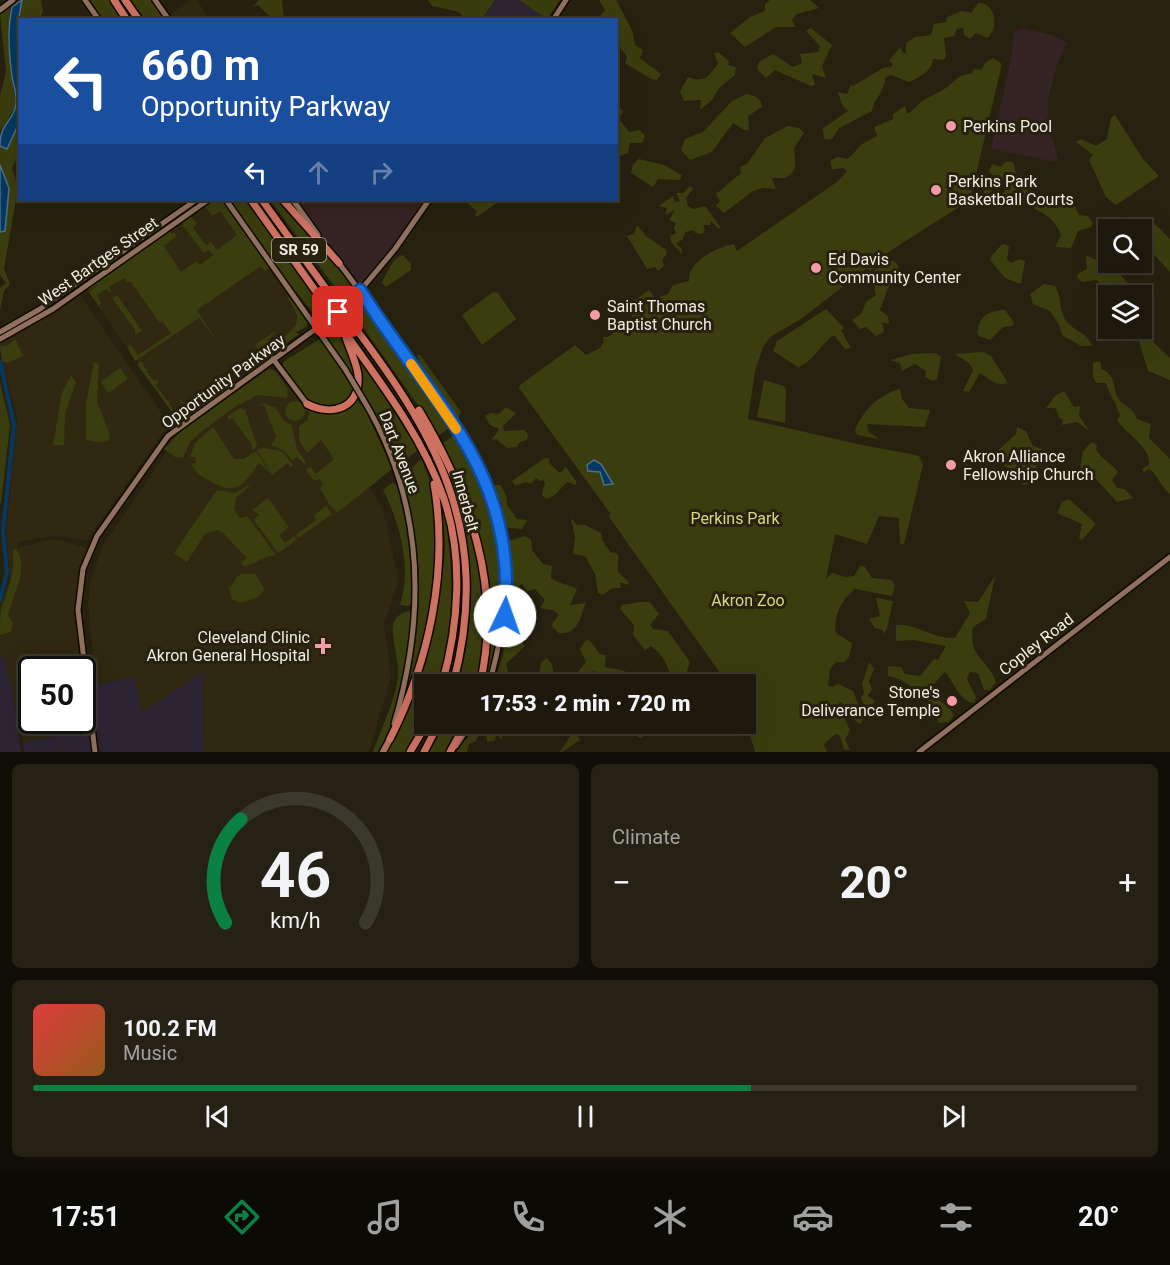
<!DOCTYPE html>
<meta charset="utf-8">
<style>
:root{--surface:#1d190c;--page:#252215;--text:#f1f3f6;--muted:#a0a09d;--line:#3b382d;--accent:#0b8043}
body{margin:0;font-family:Roboto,sans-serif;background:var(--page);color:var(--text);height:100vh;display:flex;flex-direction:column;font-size:22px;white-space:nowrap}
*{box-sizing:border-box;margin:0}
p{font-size:20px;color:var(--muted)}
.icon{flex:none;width:33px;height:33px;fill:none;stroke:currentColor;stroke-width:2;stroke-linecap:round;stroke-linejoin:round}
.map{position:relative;height:752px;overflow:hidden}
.sheet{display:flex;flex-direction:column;gap:12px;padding:12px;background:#100e07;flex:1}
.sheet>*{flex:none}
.guide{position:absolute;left:18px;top:18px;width:600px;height:183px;border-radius:0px;box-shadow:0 6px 24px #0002,0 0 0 2px var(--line);background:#1a4fa0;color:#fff;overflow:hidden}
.buttons{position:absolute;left:1098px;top:219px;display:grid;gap:12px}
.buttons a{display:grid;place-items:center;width:54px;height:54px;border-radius:0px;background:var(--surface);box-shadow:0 6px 24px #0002,0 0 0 2px var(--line);font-size:30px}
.speed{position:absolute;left:18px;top:656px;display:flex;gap:12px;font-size:30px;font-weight:700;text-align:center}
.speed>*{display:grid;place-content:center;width:78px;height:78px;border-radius:50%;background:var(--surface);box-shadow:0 6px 24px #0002,0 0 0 2px var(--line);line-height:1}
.speed .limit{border:3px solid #111;border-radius:9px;background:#fff;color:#111}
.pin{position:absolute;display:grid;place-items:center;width:51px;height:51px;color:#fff;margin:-26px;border-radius:12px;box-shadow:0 3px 9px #0006}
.me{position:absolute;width:66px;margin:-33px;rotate:3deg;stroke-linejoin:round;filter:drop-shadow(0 0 4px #0008)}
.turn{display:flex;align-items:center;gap:21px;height:126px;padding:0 24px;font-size:27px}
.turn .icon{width:78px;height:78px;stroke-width:2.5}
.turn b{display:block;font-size:42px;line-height:51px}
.lanes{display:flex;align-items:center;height:57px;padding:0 24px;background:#0003;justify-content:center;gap:30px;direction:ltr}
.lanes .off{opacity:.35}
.big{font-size:45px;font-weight:800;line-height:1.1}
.sheet .tile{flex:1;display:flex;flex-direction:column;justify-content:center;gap:9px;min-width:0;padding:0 21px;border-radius:9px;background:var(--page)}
.sheet .dial{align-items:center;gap:0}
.dial svg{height:156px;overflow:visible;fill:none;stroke:var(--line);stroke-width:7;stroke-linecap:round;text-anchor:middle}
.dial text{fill:var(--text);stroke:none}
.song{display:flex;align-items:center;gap:18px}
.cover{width:72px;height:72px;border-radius:9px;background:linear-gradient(135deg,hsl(0 70% 55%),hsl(30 70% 35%))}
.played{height:6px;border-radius:3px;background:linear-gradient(90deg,var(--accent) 65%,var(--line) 65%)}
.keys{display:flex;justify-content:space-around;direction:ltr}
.heat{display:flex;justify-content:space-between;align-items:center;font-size:33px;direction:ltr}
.sheet .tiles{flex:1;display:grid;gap:12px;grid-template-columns:1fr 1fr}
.tile:last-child{grid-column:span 2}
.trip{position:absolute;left:414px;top:674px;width:342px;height:60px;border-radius:0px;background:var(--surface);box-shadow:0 6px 24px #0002,0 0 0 2px var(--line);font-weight:800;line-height:60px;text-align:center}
.dock{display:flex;height:96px;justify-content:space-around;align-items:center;background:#0c0a05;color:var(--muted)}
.dock .icon{width:42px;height:42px}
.dock .selected{color:var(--accent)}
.dock b{font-size:27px;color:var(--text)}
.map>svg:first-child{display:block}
.commercial{fill:#2d2534}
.built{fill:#302810}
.education{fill:#362324}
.green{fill:#3a3e0f}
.water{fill:#053961;stroke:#4c6f88;stroke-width:1.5}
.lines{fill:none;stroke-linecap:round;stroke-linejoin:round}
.canal{stroke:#053961;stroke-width:4}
.secondary-casing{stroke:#100a00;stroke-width:8}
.primary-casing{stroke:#100a00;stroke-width:9}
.highway-casing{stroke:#100a00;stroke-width:10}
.secondary{stroke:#90705e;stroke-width:5}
.primary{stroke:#aa715f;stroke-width:6}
.highway{stroke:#cd7161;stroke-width:7}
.secondary-bridge-casing{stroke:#100a00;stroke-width:8;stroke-linecap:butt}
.secondary-bridge{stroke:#90705e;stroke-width:5}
.route-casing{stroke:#114b97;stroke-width:15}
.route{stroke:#1a73e8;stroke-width:10}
.slow{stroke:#f59e0b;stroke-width:10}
.poi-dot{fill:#f39aa7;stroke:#272110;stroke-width:2}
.labels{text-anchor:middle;stroke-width:6;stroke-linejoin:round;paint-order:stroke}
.shield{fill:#272110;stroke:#b4afa3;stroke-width:1.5}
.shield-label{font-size:15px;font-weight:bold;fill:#f0ece2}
.poi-label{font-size:16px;fill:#f0ece2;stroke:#272110;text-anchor:start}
.street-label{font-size:16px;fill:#f0ece2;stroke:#272110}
.park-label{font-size:16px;fill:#d0db7f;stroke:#272110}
</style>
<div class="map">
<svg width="1170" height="752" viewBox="0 0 1170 752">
<rect width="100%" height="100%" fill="#272110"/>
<path class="commercial" d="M495,0H519L547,19L482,20Z
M4,653L9,668L21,752H0V660Z
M203,672L204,752H97L87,686L135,677L142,712Z
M83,689L94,752H24L23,742L60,735L58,720H82Z"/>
<path class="built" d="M191,0H197L210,19H169L167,17Z
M212,200H223L309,324L186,414L177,417L172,413L86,289Z
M80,295L169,424L87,540L52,536L17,542L18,547L50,540L65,541L89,549L76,609L82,669H32V720H58L60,735L23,742L4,654L0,660V607L10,578L6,532L17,418L0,353V342Z
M278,369L356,394L392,469L367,484L382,507L399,579L384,624L391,676L369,752H204L203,672L142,712L135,677L95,684L88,604L90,582L103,545L172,444L188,427Z"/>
<path class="education" d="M1023,28L1055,36L1067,43L1057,64L1048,99L1049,127L1058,159L1055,162L991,149L1011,58L1014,31Z
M306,200H416L425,205L396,247L360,290L297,206Z"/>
<path class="green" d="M22,0H41L43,11L40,19L20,20L19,24L18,22Z
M88,0H110L124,19H102Z
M131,0H152L165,19H145Z
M259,0H282L284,19H273L258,5L253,7Z
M428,0H495L482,19L466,20L459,12L432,6Z
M519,0H560L547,19Z
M599,0H616L632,30L635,45L643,50L640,58L661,74L657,80L651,79L625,63L627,57L617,43L616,20L598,19L605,10Z
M770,0H810L819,8L797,14L792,20L795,27H776L745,47L730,33L750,17L765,11V4Z
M979,2C997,6 998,27 988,38L976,33L970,39L964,35L963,28L957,29L954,36L944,38L946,57L943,60L933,59C933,70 919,78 909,82L891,75L886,77C883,94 875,97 872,111L839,128L832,139L825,140L822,129L848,111L842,105L838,92L847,94L851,85L853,86L883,68L891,67L893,64L889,61L900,47L903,53H906V43L915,37L931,35L934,24L946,22L947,17L962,11L971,13Z
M10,5L8,44L16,106L0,131V96L6,72L0,13Z
M811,28L832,45L822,66L826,78L812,74L815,85L811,86L775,70L766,78L757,69L759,62L773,54L793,67L802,63L800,54L818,52L820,46L806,31Z
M718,52L729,61L728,65L736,67L735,75L719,88L712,100L700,110L701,100L684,101L680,92L688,77C705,84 708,76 718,64L714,53Z
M993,58L1002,64L970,200L890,251L886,254L889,256L870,271L867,268L801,319L770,337L763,347L755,371L748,419L862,445L911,454L919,456L923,465L904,544H900L899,518L879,516L867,544L835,534L826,579L832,573L845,577L854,576L860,566L865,567L872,578L892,580L895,586L892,596L855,589C841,600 833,617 836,633L852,643L849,657L844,662H836L830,669L828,686L832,687L838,684L853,691L864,718L860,724C851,719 849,708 841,702L838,704L850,730L845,740L850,750H844L840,736L836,734L824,744L827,752H755L746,722V684H728L609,517L610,513L519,388L520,385L575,345L586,355L600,348L604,341L603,337H608L627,323L636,321L625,307L649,290L655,298L668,294L673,285L689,281C687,261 718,247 734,244L737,251L837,182L847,171L844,168L832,169L830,161L837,157L848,159L862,144L877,136L874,127L893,119V114L905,106L907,114C913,111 916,106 921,102C928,97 936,94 943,90C953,84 957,74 971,74L974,69L981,70L986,62Z
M746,94C755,96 761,97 762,107L748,116L749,130H744L733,123L712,152L690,160L681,150L685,139L703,132L732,101Z
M619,107L623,112L619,119L629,132L640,130L645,136L642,143H630L628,153L617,157V108Z
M1115,115L1143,159L1159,176L1116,205L1106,197L1089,160L1093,155L1076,142L1081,139L1096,146L1107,139L1111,118Z
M19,123L16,160L12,168L18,187L4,269L10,284L4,291L0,310V288L6,283L0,275V232L5,231L9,186L0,165V146L7,149Z
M788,126L799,128L804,133L794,148C795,162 799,171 785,178H772L776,189L763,188L753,191L724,213L716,206L720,201L716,194L741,173L740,167L747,164L765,138Z
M639,159L664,165L682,175L680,180L658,179L653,187L631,173L633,164Z
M1005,162H1013L1018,181L1040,201L1049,202L1071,198L1079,215L1088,216L1093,223L1091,227L1078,231L1071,248L1055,247L1061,235C1053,215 1042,213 1024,203L1001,204L984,193V189L1002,193L1010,187L989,172L992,164L1001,167Z
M690,186L693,189L686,198L688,206L693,209L705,206L721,228L719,229L711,221L710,225H703L705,230L702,234L695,233L694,230L685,232L683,239L676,244L682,249V254L671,242L670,236L676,233L674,228L676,223L669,220L675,210L665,215L667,208L659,206L673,196L675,202L680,201L676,193H683Z
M212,200H223L269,268L265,271L261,266L197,310L216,340L199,318L135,361L127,346L130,344L138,355L171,333L162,321L160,323L130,281L127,283L124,278L109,287L112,294L106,289L97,295L101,303L99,306L89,292L99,284L89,290L87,288L170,229L171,234L174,232L177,236L164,246L181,272L197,261L200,265L213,255L209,250L204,253L184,227H181L184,224L181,222L190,215L197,224L193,228L206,245L211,242L217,250L237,235L220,211L212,216L204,205Z
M230,200H249L326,313L318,319L280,272Z
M270,200H281L351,284L353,288L343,298Z
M465,200H497L498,202L477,217L475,215L477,212Z
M1155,224L1170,239V272L1146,246H1142V235Z
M637,225L646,236L666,250L667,254L662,260L664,266L658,271L655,267L647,269L627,236L634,234Z
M1002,244L1009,246L1007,260L1011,263L1019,259L1025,261L1021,284L1005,278L991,261L990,258Z
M403,255L411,264V270L386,287L382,283C386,274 393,257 403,255Z
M1086,255L1096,260L1104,257L1135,291L1129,295L1108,296V304L1102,294L1106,288L1096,280L1082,282L1077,278L1078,274L1087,269Z
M893,260L898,265L899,275L888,288L880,310L888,316L889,324L882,322L884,332L876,336L866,327L860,329L852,320L861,314L866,302L876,295L874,286L865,279L876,269Z
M1044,284L1055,286C1062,297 1058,308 1066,321C1075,332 1087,332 1092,346H1081L1062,335L1059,325L1050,311L1033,304L1030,294Z
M493,292L498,293L516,319L482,345L462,315Z
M117,295L142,331L135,335V330L112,298Z
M290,295L308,322L306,327L295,332L299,334L275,351L272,345L274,340L278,341C298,326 304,321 288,299Z
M362,301L365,304L451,427L439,435L351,310Z
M826,309L844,328L841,330L851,348L845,349L834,335C821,344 812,363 798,367L773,351L777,341Z
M1005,310L1014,323L1013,326L1003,327L990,340L979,336L977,333C980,315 988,311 1005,310Z
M334,324L347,349L356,375L354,376L325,335V331Z
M277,330L269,340L268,353L271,354L258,362H255L267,354L254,361L251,360V354L258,349L255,345Z
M1144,337L1150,339L1170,358V380L1148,371L1139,341Z
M15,338L23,356L8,363L2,361L0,346L9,345Z
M320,339L354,390L350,399L333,409L310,404L283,366V362Z
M983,352L991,356L1008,383C996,388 989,378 980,373L969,392L963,391L973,370L969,363L954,354Z
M936,353L941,357L937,379L933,381L925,377L926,371L915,364L902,371L900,363L891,360L911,354Z
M357,354L415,445L417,451L402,462L398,461L378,417L361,388L354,356Z
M417,355H420L461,412L457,421L450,410L441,403L439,392L426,376Z
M94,361L99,365L97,401L110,435L109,440L100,442L86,440V404Z
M142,361L145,369H149L146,371L154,381L157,380L159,382L156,385L167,401L171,400L168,402L174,411L182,405L179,398L185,405L205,391L196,376L210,397L185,415L177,417L206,395L178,414L174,413L175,416L137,364Z
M1097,361L1101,363V369C1116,374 1112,386 1118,398C1124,408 1132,405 1137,419L1151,424L1149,438L1170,459V494C1160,486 1158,475 1149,469L1144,472L1142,469L1149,465C1151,446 1125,434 1117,420L1120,416C1118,405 1109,395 1106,383H1096L1093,377V363Z
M120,368L128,379L108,393L101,382Z
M269,369L275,371L288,389L287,398L258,395L233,408L201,432L190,442L183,458L175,457L164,449L183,429Z
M71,375L76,382L65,414L64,445H53L62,393Z
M764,380L784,386L786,391L785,423L757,417Z
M0,382L10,425L1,503L0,502Z
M900,389L902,399L909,408L930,410L925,427L867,424L868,431L879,439L857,435L855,430C865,408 877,396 900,389Z
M1064,391L1074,407L1080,406L1079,415L1089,431L1077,422L1062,425L1063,420L1059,417L1055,408H1046L1056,395Z
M359,395L358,403L364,407L392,469L337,513L329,504L320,488L323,484L319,479L314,481L306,470L310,467L316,474L334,459L321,440L307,453L299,440V426L307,421L310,408C335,417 339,409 359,395Z
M285 411a10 10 0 1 1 20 0a10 10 0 1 1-20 0Z
M263,403L276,408L283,420L292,426L297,449L306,462L305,464L297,457L292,460L284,451L271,445L276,437L264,405L259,406Z
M506,407L516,413L503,426L504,431L524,430L528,434L527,440L520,442L517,447L507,448L496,439L492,440L499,429L490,425L485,416L491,413L499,414Z
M240,408L245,410L257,445L254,450L251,449L252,445L232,418L228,420V416Z
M213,427L234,459H243L256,451L270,473L259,463C242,486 237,497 208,480C201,476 194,472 191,464L196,463L195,457H190L195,443Z
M1017,427L1026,431L1033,446L1042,449L1035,470L1031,472V483L1023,485L1018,475L991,457L1016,434Z
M457,433C505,509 517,599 486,684H482C487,661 491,639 491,615C491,570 463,482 443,443Z
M1092,442L1097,445L1096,450C1103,460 1113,465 1118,472L1112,480L1117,488L1125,489L1133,498L1117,502L1095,478L1085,474L1080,468L1083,451Z
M263,448L282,451L293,465L291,467L288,463L272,475L257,450Z
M545,458H549L550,464L560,473L566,467L576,481V485L567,482L555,495L546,499L542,495L545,482L543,480L540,481L536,478L531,484L526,482L515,486L512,481Z
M421,459C456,530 427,639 402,709C424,631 423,556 402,478Z
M393,482L397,486L409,537L413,603L408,606L400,605C412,568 400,523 383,490Z
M253,483L236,498L234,509L240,518L247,516L276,555C264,555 256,565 243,566L241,562L247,558L222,532L217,530L205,534L187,562L174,553L217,490L235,493Z
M495,485H501L506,495L507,505L517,519L527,520L522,529L508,528L498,517L502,504L494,492Z
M456,487L480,558L488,619L479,684H458C477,618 473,553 456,487Z
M268,498L289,527L279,535L285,543L294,536L297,540L278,553L254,520L259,514L252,510Z
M1069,499L1096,524L1082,540L1079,538L1082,524L1057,513L1062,502Z
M326,506L332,514L298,538L296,535L316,520L314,515Z
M445,514C454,572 455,627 438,684H424V717L405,752H388C403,723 410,691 419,660C431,616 454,562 441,515Z
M571,518L577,525H585L601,533L602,540L611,553L614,552L618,555V572L629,582L628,585L620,582L621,588H613L602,595L598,593L595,574L585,556L573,554L575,537Z
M524,536L531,539L532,550L543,564L552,566L551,578C561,585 569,584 577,589L570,605L586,603C580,615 580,635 559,633L553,628L552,624L559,615L553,610L540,608L545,600L535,589L527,592L522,584L514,589L513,600L510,602L509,541Z
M15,548C31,567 12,595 8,616L13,622L11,632L0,635C0,628 0,618 1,611C7,590 16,574 13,551Z
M242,574H255L265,590L256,598L240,603L232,599L229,589L237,577Z
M995,576L986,619L973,627C968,658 987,657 996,682L990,690H984L978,673L970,672L967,679L976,697L974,703C959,701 954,682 945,672L930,688C935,701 948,703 954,715L949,722L939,723L921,688L915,689L899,679L888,676V666L901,667L905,674L920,676L934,659L938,660L946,646L913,640L896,641V625C916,623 931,639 955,638L970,613L964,601L978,602Z
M876,598L893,601L887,629L883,634V630L875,628L869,619L880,616Z
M639,602H650L659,614L650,625L653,629L668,631L690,662L687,671L690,678L706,684C655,684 680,668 651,646L645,650L633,635L634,625L620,609L622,605Z
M409,611L414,617L399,703L380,752H373C381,728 395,702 398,677C400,660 389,635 394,622C397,615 402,613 409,611Z
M509,612L527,617L528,620L515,635L525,646L506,664L508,671L502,684H494L503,655Z
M589,640L600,654L606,655L605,667L625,671L623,684H593L597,680L612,683L618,678L602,677L593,671L581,678L577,673L586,662L580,649L585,641Z
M547,658L552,664L555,684L521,683V677L532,676L540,671L541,662Z
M869,662L874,669L869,681L872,690L868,696L875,701L870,709L875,714L873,718L868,714L861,698L864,693L862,684Z
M444,723H465L448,752H429Z
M476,723H511L505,730L501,725L498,726L503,740L496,735L495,741L487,742L486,735L480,731L476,741L469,744L467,752H457V746L467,739Z
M552,723H586L575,729L580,740L562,752H560L571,735L565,727L551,735H541L535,730L536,725L551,726Z
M620,723H657L660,728L651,731L644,730L643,737L640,738Z"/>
<path class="water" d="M22,0L18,22L19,123L7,149L0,146C0,121 14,122 16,104C17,95 14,86 12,77C9,53 7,31 12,7Z
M0,165L9,188L5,231L0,232Z
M594,460L601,464L613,484L604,485L600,472L588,471L587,465Z"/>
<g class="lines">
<path class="canal" d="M0,361L14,425L3,531L7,572L0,600"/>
<defs>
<path id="secondary" d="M85,0L99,20
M155,0L169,20
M0,10L13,0
M553,20L566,0
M226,200L345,369
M293,200L318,235
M338,262C366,298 391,336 418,374C436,400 457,425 472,453C513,527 512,606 489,684
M349,304L395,249L429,200
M0,332L40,309L196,200
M0,339L53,309L208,200
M273,359L307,404
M363,399C425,502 427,612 394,724
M456,746L471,723
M95,752L78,610L83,569L97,536L168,436L328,320
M919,752L1170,557"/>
<path id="primary" d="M383,752L390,739"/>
<path id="highway" d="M114,0L127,20
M125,0L139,20
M251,200C286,249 321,298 356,348C389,394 424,442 443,496C464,556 459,624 442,684
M262,200C289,237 316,276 344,313C435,432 494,529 453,684
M283,200L339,263
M307,404C333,417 361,408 358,374C356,362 350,349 346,338
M419,410C469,494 503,586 480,684
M390,739C429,662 449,570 434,484
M410,752L427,723
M424,752L439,723
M450,752L466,723"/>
</defs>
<use href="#secondary" class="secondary-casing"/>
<use href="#primary" class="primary-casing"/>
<use href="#highway" class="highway-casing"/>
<use href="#secondary" class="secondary"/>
<use href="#primary" class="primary"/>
<use href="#highway" class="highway"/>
<defs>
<path id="secondary-bridge" d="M328,320L349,304
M345,369L363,399"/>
</defs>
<use href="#secondary-bridge" class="secondary-bridge-casing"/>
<use href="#secondary-bridge" class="secondary-bridge"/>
</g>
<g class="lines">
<defs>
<path id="route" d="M338,312L360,290C431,403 518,470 505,616"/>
</defs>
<use href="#route" class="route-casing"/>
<use href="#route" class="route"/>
<path class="slow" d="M411,364L456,429"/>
</g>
<g class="poi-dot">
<circle cx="951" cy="126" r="6"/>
<circle cx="936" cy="190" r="6"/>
<circle cx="816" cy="268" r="6"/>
<circle cx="595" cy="315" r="6"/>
<circle cx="951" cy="465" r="6"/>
<path d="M320 637h6v6h6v6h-6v6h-6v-6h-6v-6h6z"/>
<circle cx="952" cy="701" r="6"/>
</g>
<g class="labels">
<rect class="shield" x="272" y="238" width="54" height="24" rx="4.5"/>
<g class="shield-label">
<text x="299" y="255">SR 59</text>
</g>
<g class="poi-label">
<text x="963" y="132">Perkins Pool</text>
<text x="948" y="187">Perkins Park<tspan x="948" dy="18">Basketball Courts</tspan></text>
<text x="828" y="265">Ed Davis<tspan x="828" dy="18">Community Center</tspan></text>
<text x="607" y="312">Saint Thomas<tspan x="607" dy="18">Baptist Church</tspan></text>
<text x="963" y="462">Akron Alliance<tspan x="963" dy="18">Fellowship Church</tspan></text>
<text x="310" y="643" text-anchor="end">Cleveland Clinic<tspan x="310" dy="18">Akron General Hospital</tspan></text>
<text x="940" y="698" text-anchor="end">Stone's<tspan x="940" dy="18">Deliverance Temple</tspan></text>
</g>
<g class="street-label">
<text transform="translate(98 261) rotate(-35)" y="6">West Bartges Street</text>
<text transform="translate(223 381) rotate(-36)" y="6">Opportunity Parkway</text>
<text transform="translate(400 452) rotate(69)" y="6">Dart Avenue</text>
<text transform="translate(466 501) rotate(75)" y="6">Innerbelt</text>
<text transform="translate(1036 644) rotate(-38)" y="6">Copley Road</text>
</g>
<g class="park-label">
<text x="735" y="524">Perkins Park</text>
<text x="748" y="606">Akron Zoo</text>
</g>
</g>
</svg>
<div class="buttons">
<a><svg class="icon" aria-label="search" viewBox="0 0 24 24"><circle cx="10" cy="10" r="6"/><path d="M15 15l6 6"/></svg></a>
<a><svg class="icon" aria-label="layers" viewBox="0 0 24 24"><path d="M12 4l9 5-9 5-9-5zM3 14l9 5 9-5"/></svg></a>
</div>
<div class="speed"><div class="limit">50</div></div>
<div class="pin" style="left:338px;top:312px;background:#d93025"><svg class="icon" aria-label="arrive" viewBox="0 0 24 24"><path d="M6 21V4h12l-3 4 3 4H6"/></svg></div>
<svg class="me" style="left:505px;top:616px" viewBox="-20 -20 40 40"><circle r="19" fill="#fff"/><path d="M0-13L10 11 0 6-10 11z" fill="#1a73e8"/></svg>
<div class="trip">17:53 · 2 min · 720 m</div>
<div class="guide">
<div class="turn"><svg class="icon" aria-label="left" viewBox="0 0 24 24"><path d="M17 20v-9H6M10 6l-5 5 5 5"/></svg><div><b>660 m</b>Opportunity Parkway</div></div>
<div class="lanes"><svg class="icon" aria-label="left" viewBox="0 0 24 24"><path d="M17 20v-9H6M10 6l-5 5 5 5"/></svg><svg class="icon off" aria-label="ahead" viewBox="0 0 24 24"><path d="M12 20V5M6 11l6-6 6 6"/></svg><svg class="icon off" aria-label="right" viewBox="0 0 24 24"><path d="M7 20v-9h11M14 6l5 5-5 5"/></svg></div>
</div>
</div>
<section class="sheet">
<div class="tiles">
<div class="tile dial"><svg viewBox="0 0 100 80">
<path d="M14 69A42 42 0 1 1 86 69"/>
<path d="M14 69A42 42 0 0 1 22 16" stroke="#0b8043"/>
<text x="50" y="56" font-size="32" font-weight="700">46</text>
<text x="50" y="72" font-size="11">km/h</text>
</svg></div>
<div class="tile"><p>Climate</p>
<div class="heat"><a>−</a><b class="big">20°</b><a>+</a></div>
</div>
<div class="tile">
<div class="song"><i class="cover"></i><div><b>100.2 FM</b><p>Music</p></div></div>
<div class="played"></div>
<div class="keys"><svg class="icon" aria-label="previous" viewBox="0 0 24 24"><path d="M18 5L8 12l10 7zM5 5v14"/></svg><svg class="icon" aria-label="pause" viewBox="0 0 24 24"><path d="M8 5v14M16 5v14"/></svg><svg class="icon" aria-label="next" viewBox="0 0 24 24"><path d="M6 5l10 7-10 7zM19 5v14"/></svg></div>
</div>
</div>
</section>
<nav class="dock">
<b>17:51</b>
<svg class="icon selected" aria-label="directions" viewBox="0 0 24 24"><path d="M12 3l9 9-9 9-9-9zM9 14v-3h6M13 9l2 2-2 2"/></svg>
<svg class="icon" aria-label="music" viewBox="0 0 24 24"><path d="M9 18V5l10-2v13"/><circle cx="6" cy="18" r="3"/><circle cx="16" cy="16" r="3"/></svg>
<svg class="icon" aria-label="phone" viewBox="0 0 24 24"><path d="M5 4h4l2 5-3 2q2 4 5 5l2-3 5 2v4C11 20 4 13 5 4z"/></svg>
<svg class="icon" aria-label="climate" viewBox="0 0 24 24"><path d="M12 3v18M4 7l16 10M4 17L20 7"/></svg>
<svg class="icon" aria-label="car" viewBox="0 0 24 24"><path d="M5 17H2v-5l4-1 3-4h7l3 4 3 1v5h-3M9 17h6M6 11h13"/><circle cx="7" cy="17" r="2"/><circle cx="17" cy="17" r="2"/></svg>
<svg class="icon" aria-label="filters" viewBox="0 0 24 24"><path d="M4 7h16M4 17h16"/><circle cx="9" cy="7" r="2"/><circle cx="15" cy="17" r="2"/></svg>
<b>20°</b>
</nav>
